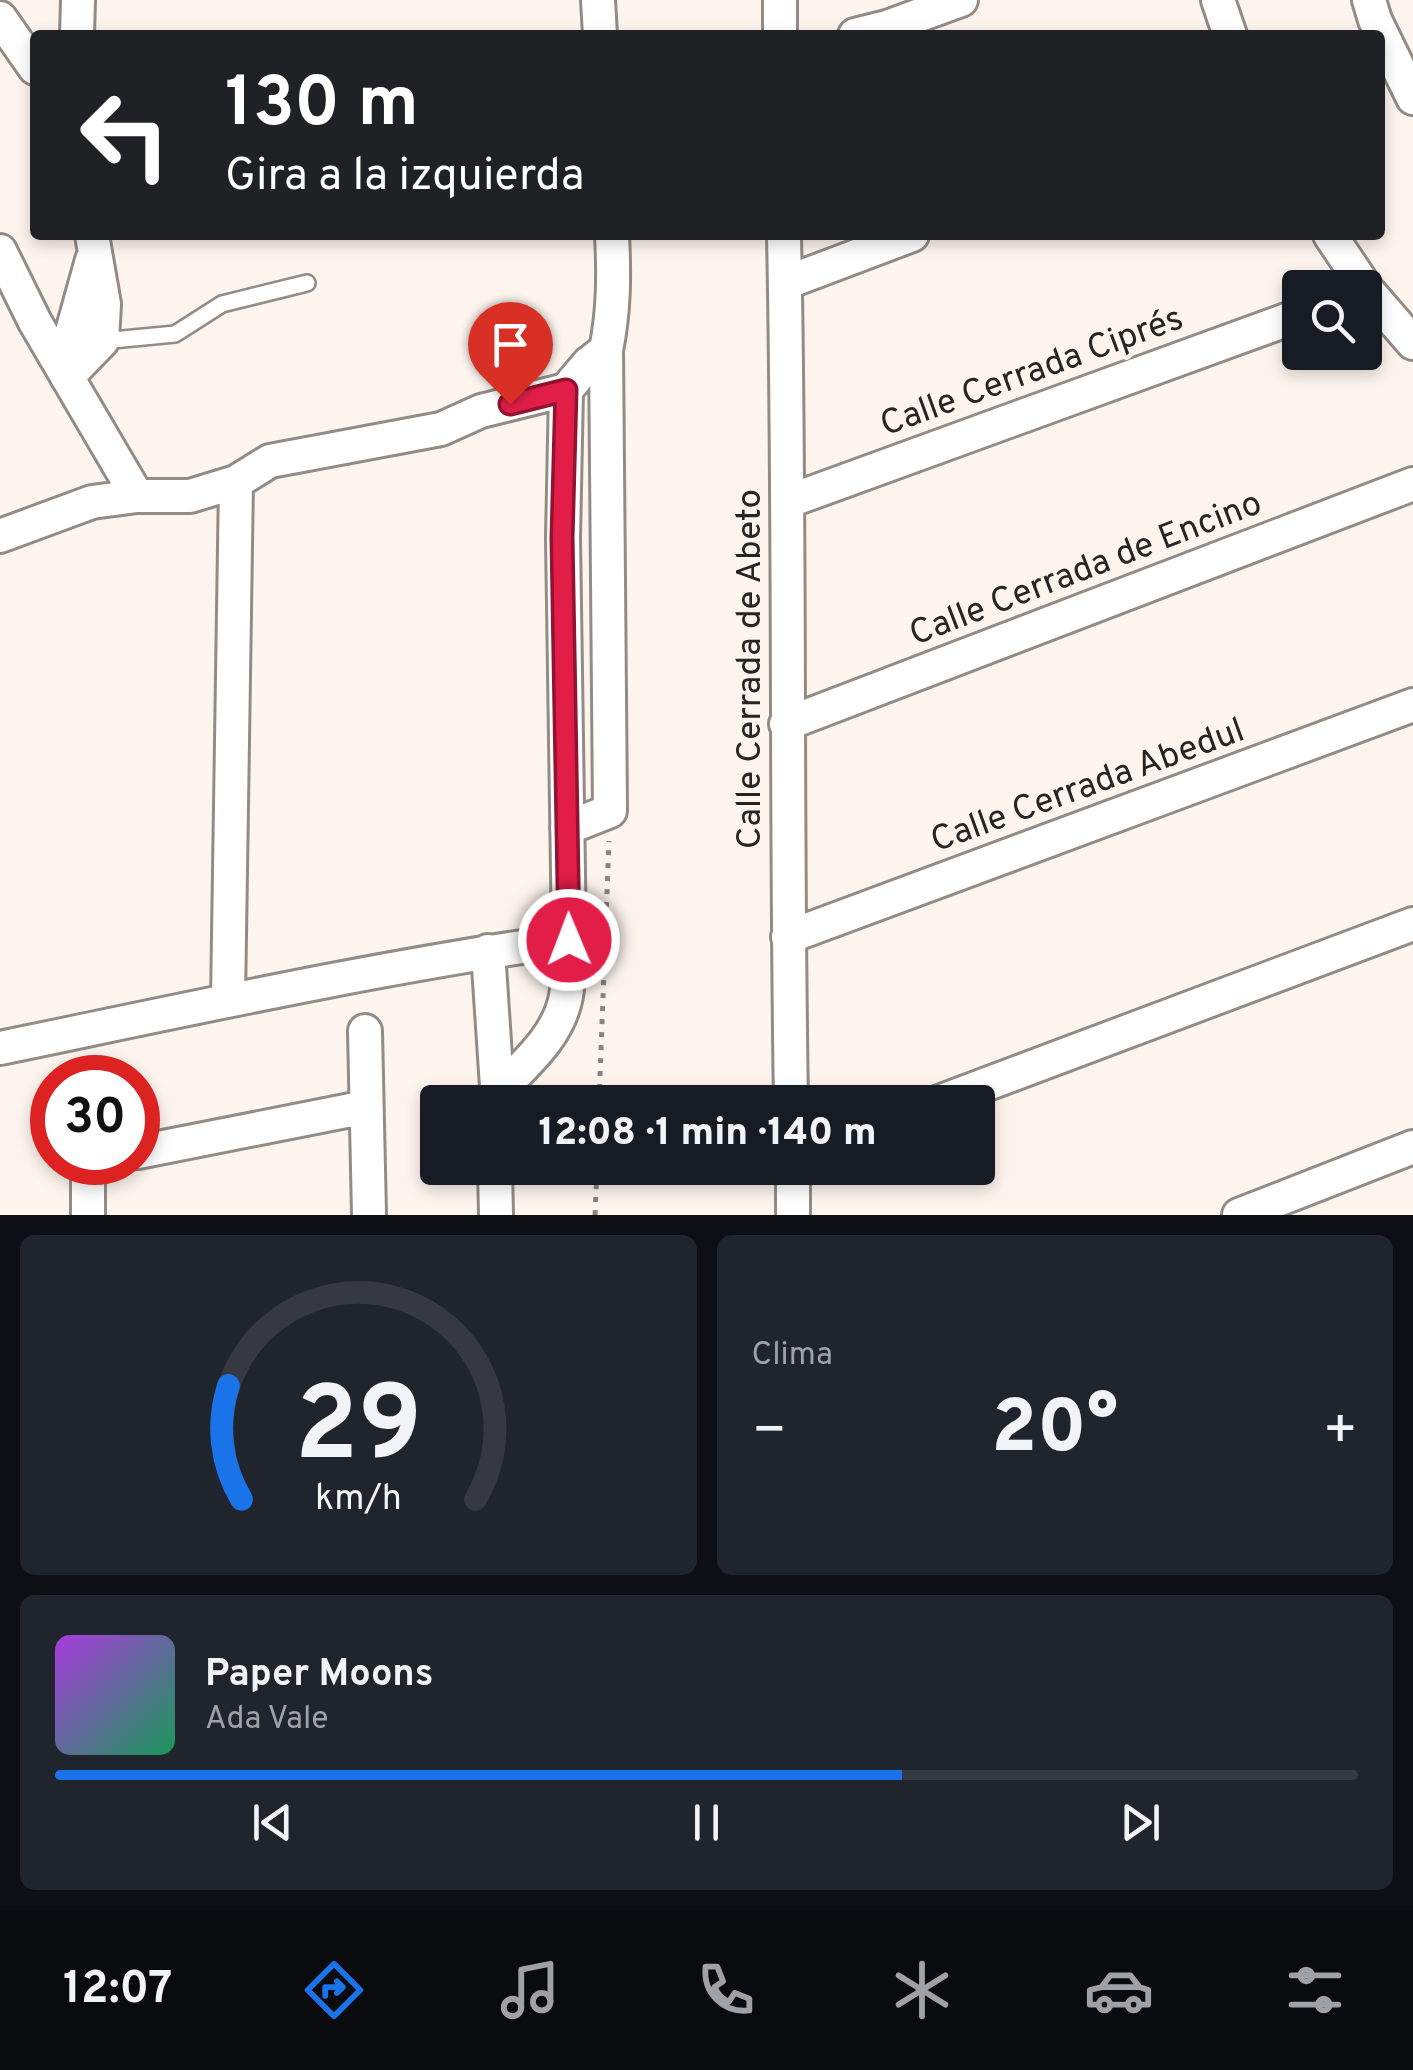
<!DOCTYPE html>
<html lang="es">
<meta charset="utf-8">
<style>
:root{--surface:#171b24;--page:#20242c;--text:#f1f3f6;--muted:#9ea1a6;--line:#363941;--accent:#1a73e8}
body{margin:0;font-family:Overpass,sans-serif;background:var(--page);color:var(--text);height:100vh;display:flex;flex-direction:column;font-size:38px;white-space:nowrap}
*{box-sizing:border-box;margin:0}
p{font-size:32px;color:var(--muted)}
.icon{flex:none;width:55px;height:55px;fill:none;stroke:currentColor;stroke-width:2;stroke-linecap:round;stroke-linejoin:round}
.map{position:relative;height:1215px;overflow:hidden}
.drawer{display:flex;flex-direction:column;gap:20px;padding:20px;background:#0d0f14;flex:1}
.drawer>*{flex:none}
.hud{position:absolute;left:30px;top:30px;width:1355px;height:210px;border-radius:10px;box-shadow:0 5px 15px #0003;background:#202124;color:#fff;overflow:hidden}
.fabs{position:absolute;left:1282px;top:270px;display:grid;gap:20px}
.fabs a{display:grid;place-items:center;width:100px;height:100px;border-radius:10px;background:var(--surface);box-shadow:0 5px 15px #0003;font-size:50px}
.speed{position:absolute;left:30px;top:1055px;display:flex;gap:20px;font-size:50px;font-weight:700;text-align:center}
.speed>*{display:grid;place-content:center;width:130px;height:130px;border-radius:50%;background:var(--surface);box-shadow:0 5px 15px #0003;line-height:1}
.speed .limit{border:15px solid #d22;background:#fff;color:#111}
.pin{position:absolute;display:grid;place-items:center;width:85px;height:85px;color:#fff;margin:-102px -42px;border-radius:50% 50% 50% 0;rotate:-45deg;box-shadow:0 0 10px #0007}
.pin .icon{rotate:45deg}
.me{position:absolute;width:110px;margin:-55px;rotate:359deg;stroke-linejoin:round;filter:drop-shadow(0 0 8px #0008)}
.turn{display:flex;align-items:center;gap:35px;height:210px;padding:0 30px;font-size:45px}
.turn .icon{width:130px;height:130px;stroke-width:2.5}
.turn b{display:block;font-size:70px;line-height:85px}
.big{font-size:75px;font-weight:800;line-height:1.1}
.drawer .tile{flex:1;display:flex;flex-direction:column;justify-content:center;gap:15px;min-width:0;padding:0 35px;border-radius:15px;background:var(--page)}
.drawer .dial{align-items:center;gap:0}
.dial svg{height:260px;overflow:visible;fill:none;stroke:var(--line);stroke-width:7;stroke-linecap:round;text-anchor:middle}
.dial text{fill:var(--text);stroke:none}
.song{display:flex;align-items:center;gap:30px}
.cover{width:120px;height:120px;border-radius:15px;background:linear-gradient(135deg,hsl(280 70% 55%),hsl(150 70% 35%))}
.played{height:10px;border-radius:5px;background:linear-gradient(90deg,var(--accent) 65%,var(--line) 65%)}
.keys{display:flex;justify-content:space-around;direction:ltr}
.heat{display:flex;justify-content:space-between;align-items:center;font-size:55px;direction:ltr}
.drawer .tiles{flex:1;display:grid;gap:20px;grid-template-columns:1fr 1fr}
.tile:last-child{grid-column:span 2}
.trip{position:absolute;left:420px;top:1085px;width:575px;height:100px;border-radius:10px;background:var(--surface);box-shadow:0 5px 15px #0003;font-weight:800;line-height:100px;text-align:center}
.menu{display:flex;height:160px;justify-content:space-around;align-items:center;background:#090b0e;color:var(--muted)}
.menu .icon{width:70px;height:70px}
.menu .on{color:var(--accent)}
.menu b{font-size:45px;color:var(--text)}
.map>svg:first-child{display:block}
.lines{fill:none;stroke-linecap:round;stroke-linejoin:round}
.service-casing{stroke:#938b85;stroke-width:20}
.minor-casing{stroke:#938b85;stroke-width:38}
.path{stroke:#8a8480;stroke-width:5;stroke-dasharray:5 8;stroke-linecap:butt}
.service{stroke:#fff;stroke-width:15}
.minor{stroke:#fff;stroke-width:32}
.route-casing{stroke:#92132f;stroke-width:25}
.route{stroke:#e11d48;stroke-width:18}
.labels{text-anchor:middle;stroke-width:9;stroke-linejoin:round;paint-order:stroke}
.street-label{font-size:35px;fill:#272422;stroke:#fdf4ee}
</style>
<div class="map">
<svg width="1413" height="1215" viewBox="0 0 1413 1215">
<rect width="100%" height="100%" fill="#fdf4ee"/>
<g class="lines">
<defs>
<path id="service" d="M102,341L175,334L222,304L307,283"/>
<path id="minor" d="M598,0L600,35
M1218,0L1230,35
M1369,0L1375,20L1413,98
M0,18L35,68
M77,35L78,0
M780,35V0
M855,35L887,27L961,0
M784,235C790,524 786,813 791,1102
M1330,235L1367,290L1413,343
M0,251L35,322L137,496
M785,283L912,235
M67,377L102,341L104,304L92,235
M67,377L70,339L92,260
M789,501L1300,315
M0,536L92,502L137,496H190L236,482L270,461L441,429L481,411L566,390L589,363L606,350
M786,724L1413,484
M567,828L610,811L606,350C614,311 614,274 612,235
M788,937L1413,705
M488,951L498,1102
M228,1000L236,482
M365,1031L369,1215
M0,1048C189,1009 378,967 569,940
M498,1092C525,1064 559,1036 566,996C569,978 568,958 569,940L563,538L566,390
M939,1102L1413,924
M138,1152L366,1107
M495,1168L496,1215
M793,1168V1215
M88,1215V1162
M1239,1215L1413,1147"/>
</defs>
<use href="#service" class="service-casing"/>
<use href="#minor" class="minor-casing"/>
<path class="path" d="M599,1102L609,841
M595,1215L597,1168"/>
<use href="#service" class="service"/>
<use href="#minor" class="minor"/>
</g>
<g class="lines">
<defs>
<path id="route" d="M510,404L566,390L562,538L569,940"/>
</defs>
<use href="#route" class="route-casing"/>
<use href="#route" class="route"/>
</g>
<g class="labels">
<g class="street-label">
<text transform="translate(1031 370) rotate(-20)" y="12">Calle Cerrada Ciprés</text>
<text transform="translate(1085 567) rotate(-21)" y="12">Calle Cerrada de Encino</text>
<text transform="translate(748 669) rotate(-90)" y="12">Calle Cerrada de Abeto</text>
<text transform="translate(1087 784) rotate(-20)" y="12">Calle Cerrada Abedul</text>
</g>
</g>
</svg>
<div class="fabs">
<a><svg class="icon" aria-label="search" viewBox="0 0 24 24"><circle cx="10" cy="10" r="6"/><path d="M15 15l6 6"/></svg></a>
</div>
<div class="speed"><div class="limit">30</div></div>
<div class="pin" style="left:510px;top:404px;background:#d93025"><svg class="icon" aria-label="arrive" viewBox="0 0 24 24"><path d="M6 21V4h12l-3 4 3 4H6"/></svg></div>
<svg class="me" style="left:569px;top:940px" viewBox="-20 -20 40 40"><circle r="17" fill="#e11d48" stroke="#fff" stroke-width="3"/><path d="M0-11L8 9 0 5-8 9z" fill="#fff"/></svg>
<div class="trip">12:08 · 1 min · 140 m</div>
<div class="hud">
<div class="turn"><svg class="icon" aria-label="left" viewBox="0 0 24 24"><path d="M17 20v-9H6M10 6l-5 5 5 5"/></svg><div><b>130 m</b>Gira a la izquierda</div></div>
</div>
</div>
<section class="drawer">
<div class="tiles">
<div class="tile dial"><svg viewBox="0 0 100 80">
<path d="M14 69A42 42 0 1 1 86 69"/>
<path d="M14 69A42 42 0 0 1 10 34" stroke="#1a73e8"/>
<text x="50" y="56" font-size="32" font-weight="700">29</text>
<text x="50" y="72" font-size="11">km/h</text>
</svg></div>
<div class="tile"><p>Clima</p>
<div class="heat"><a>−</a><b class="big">20°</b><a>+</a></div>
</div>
<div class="tile">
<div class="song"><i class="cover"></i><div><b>Paper Moons</b><p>Ada Vale</p></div></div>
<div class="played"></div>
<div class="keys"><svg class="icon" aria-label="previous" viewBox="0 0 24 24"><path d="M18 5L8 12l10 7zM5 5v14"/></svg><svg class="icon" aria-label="pause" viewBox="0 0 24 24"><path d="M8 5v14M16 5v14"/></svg><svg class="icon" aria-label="next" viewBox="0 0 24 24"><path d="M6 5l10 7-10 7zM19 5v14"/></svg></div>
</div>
</div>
</section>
<nav class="menu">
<b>12:07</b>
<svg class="icon on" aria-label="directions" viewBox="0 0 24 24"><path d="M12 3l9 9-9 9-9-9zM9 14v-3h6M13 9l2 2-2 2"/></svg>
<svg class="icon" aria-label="music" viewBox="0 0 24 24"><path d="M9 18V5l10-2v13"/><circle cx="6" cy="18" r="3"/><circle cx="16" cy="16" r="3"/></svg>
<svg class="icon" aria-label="phone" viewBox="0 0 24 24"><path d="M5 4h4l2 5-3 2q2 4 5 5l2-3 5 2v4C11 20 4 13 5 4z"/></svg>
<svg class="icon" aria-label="climate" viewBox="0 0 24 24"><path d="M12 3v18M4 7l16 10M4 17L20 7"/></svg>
<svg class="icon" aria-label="car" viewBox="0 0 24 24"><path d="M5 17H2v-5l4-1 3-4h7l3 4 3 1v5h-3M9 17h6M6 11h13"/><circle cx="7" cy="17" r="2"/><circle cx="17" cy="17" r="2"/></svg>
<svg class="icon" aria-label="filters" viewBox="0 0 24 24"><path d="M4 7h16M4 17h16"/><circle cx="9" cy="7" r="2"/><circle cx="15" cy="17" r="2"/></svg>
</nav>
